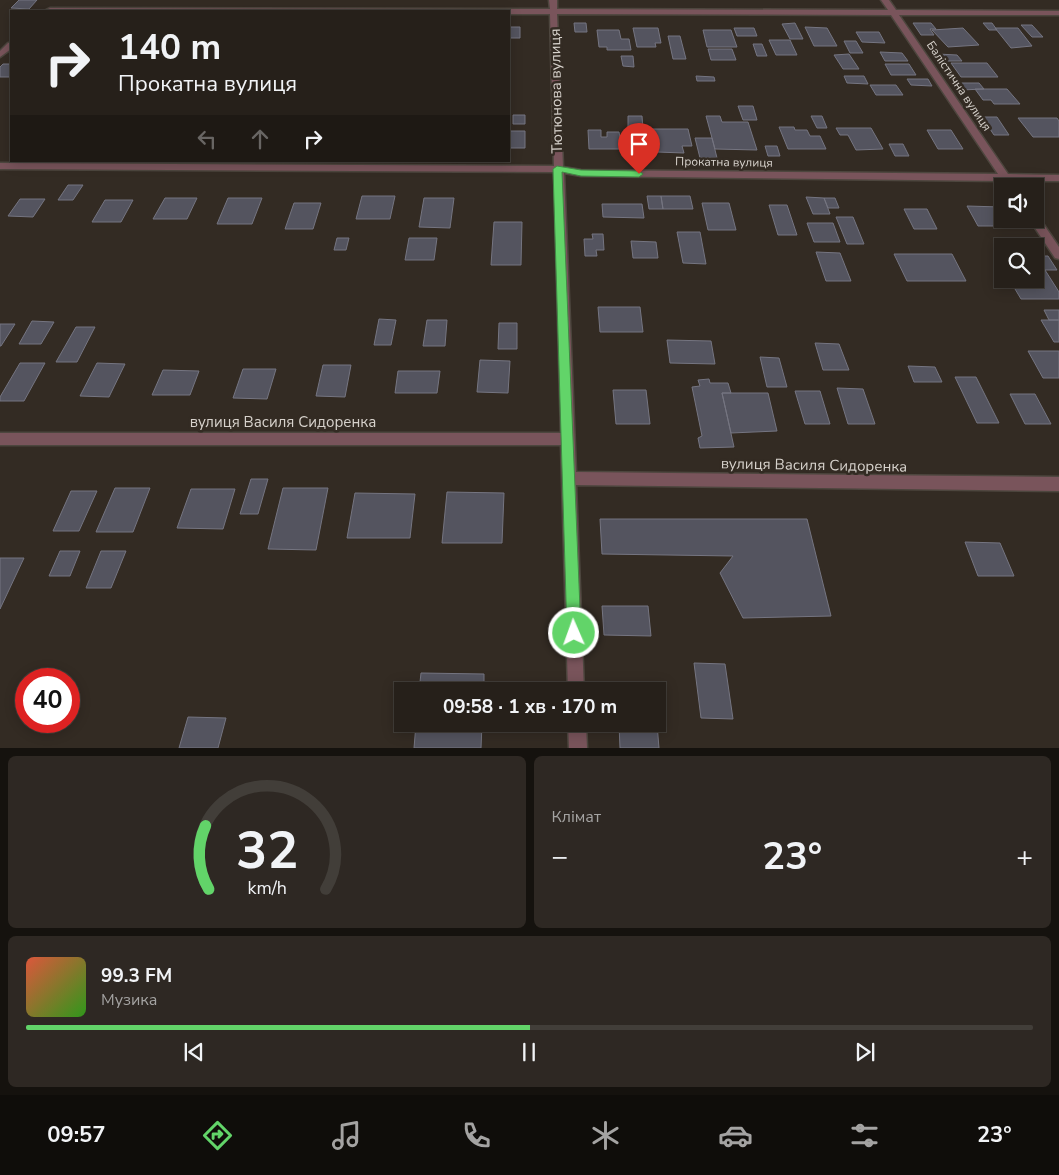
<!DOCTYPE html>
<html lang="uk">
<meta charset="utf-8">
<style>
:root{--surface:#26201a;--page:#2e2823;--text:#f1f3f6;--muted:#a4a3a2;--line:#423e39;--accent:#62d469}
body{margin:0;font-family:"Nunito Sans",sans-serif;background:var(--page);color:var(--text);height:100vh;display:flex;flex-direction:column;font-size:19px;white-space:nowrap}
*{box-sizing:border-box;margin:0}
p{font-size:16px;color:var(--muted)}
.icon{flex:none;width:28px;height:28px;fill:none;stroke:currentColor;stroke-width:2;stroke-linecap:round;stroke-linejoin:round}
.map{position:relative;height:748px;overflow:hidden}
.drawer{display:flex;flex-direction:column;gap:8px;padding:8px;background:#15120e;flex:1}
.drawer>*{flex:none}
.banner{position:absolute;left:10px;top:10px;width:500px;height:152px;border-radius:0px;box-shadow:0 2px 12px #0003,0 0 0 1px var(--line);background:#26201a;color:var(--text);overflow:hidden}
.tools{position:absolute;left:994px;top:178px;display:grid;gap:10px}
.tools a{display:grid;place-items:center;width:50px;height:50px;border-radius:0px;background:var(--surface);box-shadow:0 2px 12px #0003,0 0 0 1px var(--line);font-size:25px}
.speed{position:absolute;left:15px;top:668px;display:flex;gap:10px;font-size:25px;font-weight:700;text-align:center}
.speed>*{display:grid;place-content:center;width:65px;height:65px;border-radius:50%;background:var(--surface);box-shadow:0 2px 12px #0003,0 0 0 1px var(--line);line-height:1}
.speed .limit{border:8px solid #d22;background:#fff;color:#111}
.pin{position:absolute;display:grid;place-items:center;width:42px;height:42px;color:#fff;margin:-51px -21px;border-radius:50% 50% 50% 0;rotate:-45deg;box-shadow:0 0 5px #0007}
.pin .icon{rotate:45deg}
.me{position:absolute;width:55px;margin:-28px;rotate:358deg;stroke-linejoin:round;filter:drop-shadow(0 0 4px #0008)}
.turn{display:flex;align-items:center;gap:18px;height:105px;padding:0 25px;font-size:22px}
.turn .icon{width:65px;height:65px;stroke-width:2.5}
.turn b{display:block;font-size:35px;line-height:42px}
.lanes{display:flex;align-items:center;height:48px;padding:0 25px;background:#0003;justify-content:center;gap:25px;direction:ltr}
.lanes .off{opacity:.35}
.big{font-size:38px;font-weight:700;line-height:1.1}
.drawer .widget{flex:1;display:flex;flex-direction:column;justify-content:center;gap:8px;min-width:0;padding:0 18px;border-radius:8px;background:var(--page)}
.drawer .dial{align-items:center;gap:0}
.dial svg{height:130px;overflow:visible;fill:none;stroke:var(--line);stroke-width:7;stroke-linecap:round;text-anchor:middle}
.dial text{fill:var(--text);stroke:none}
.song{display:flex;align-items:center;gap:15px}
.cover{width:60px;height:60px;border-radius:8px;background:linear-gradient(135deg,hsl(10 70% 55%),hsl(110 70% 35%))}
.played{height:5px;border-radius:2px;background:linear-gradient(90deg,var(--accent) 50%,var(--line) 50%)}
.keys{display:flex;justify-content:space-around;direction:ltr}
.heat{display:flex;justify-content:space-between;align-items:center;font-size:28px;direction:ltr}
.drawer .tiles{flex:1;display:grid;gap:8px;grid-template-columns:1fr 1fr}
.widget:last-child{grid-column:span 2}
.trip{position:absolute;left:394px;top:682px;width:272px;height:50px;border-radius:0px;background:var(--surface);box-shadow:0 2px 12px #0003,0 0 0 1px var(--line);font-weight:700;line-height:50px;text-align:center}
.dock{display:flex;height:80px;justify-content:space-around;align-items:center;background:#0f0d0a;color:var(--muted)}
.dock .icon{width:35px;height:35px}
.dock .selected{color:var(--accent)}
.dock b{font-size:22px;color:var(--text)}
.map>svg:first-child{display:block}
.building{fill:#54545f;stroke:#757581}
.lines{fill:none;stroke-linecap:round;stroke-linejoin:round}
.minor-casing{stroke:#4d463e;stroke-width:3}
.minor{fill:#79545b;fill-rule:evenodd}
.route{fill:#62d469;stroke:#408a44}
.labels{text-anchor:middle;stroke-width:5;stroke-linejoin:round;paint-order:stroke}
.far-street-label{font-size:12px;fill:#d7d2cc;stroke:#332b23}
.street-label{font-size:15px;fill:#d7d2cc;stroke:#332b23}
</style>
<div class="map">
<svg width="1059" height="748" viewBox="0 0 1059 748">
<rect width="100%" height="100%" fill="#332b23"/>
<path class="building" d="M19,0H37L29,9L11,8Z
M574,23H586L587,32H575Z
M795,23L803,39H790L782,24Z
M913,23H931L936,29H930L934,35H921Z
M983,23H992L997,30H989Z
M1021,25H1032L1043,37H1032Z
M509,27H520V38H509Z
M805,27L827,28L837,46H814Z
M633,28H658L661,43H655L656,47H637Z
M734,28H754L757,36H737Z
M963,28L979,45L948,47L932,30Z
M995,28H1018L1032,46L1011,48Z
M597,30H619L621,39H629L631,50H607V47H599Z
M703,30H731L737,47H707Z
M856,32H879L885,43L862,42Z
M668,36H680L686,59H673Z
M769,40H790L797,55H776Z
M844,41H856L863,53H850Z
M753,44H762L767,56H757Z
M708,49H732L736,60H711Z
M880,52L902,53L908,61H885Z
M849,54L859,69H843L834,55Z
M937,54L957,55L962,61H941Z
M621,56H633L634,67L623,66Z
M951,63H987L998,77H961Z
M3,64H11V77H0V67Z
M885,64H909L916,75H891Z
M696,76L714,77L715,81H697Z
M844,76H864L868,84L847,83Z
M907,79H928L932,86L911,85Z
M956,83H979L984,89L961,90Z
M870,85H896L903,95H876Z
M975,89H1007L1020,104H994L991,100H983Z
M738,106H753L757,120H743Z
M513,115H525V124H513Z
M628,116H642L643,129L628,128Z
M706,116H720L722,122H748L757,150L715,149Z
M811,116H822L827,128H817Z
M982,117H997L1009,135H994Z
M1018,118H1057L1059,121V137H1033Z
M779,127H794L795,130H807L810,136H820L826,149H788Z
M836,128H871L883,149L856,150L848,135H840Z
M651,129H688L692,146H682L684,153L657,152L654,143L648,139V134Z
M588,130H601V137H607V132H619L622,149H589Z
M927,130H951L963,149H938Z
M509,131H525V148H509Z
M695,138H712L717,158H700Z
M633,143L645,144L647,157H635Z
M889,144H903L909,156H895Z
M765,146H777L780,156H768Z
M68,185H83L73,200H58Z
M362,196H395L390,219H356Z
M647,196H661L663,209H649Z
M661,196H690L693,209H663Z
M806,197L824,198L830,214H813Z
M165,198H197L187,219H153Z
M228,198H262L252,224H217Z
M424,198H454L450,228L419,227Z
M824,198H835L839,208H828Z
M20,199H45L33,217L8,216Z
M105,200H133L121,222H92Z
M294,203H321L313,229H285Z
M702,203H729L736,230H708Z
M602,204H642L644,218L603,217Z
M769,205H787L797,235H778Z
M967,206L1001,207L1002,219H1009L1013,226H978Z
M904,209H927L937,229H914Z
M836,217H853L864,244H847Z
M494,222H522L521,265H491Z
M807,223H833L840,242H814Z
M677,232H700L706,264L683,263Z
M592,234H603L604,250H596L597,256H585L584,239H593Z
M337,238H349L346,250H334Z
M409,238H437L434,260H405Z
M631,241L656,242L658,258H633Z
M816,252L840,253L851,281H826Z
M894,254H952L966,281H907Z
M1035,256H1048L1057,270H1045L1059,292V299H1021L1009,279H1035Z
M598,307H640L643,332H600Z
M1044,310H1059V320H1049Z
M379,319L396,320L391,345H374Z
M427,320H447L445,346H423Z
M1041,320H1059V342H1054Z
M32,321L54,322L41,344H19Z
M499,323H517V349H498Z
M0,324H15L1,346H0Z
M76,327H95L77,362H56Z
M667,340L711,341L715,364L670,363Z
M815,343L839,344L849,370H823Z
M1028,351H1059V378H1043Z
M760,357L779,358L787,387H767Z
M480,360L510,361L508,393L477,392Z
M20,363H45L24,401H0V397Z
M97,363L125,364L109,397L80,396Z
M323,365H351L345,397L316,396Z
M908,366L935,367L942,382H914Z
M243,369H276L267,399L233,398Z
M163,370L199,371L190,395H152Z
M398,371H440L437,393H395Z
M955,377H976L999,423H977Z
M709,379L710,383H728L731,393H722L734,447L700,448L698,438L702,436L692,387L700,386L698,380Z
M837,388L863,389L875,424H848Z
M613,390H646L650,424H616Z
M795,391H820L830,424H805Z
M722,393H768L777,431L731,433Z
M1010,394H1035L1051,424H1025Z
M251,479H268L258,514H240Z
M115,488H150L133,532H96Z
M283,488H328L316,550L268,549Z
M191,489H235L223,529L177,528Z
M71,491H97L79,531H53Z
M447,492L504,493L502,543H442Z
M355,493L415,494L410,538H347Z
M600,519H807L831,616L743,618L720,573L733,556L602,554Z
M965,542L1000,543L1014,576H978Z
M60,551H80L70,576H49Z
M101,551H126L111,588H86Z
M0,558H24L0,609Z
M602,606H648L651,636L604,635Z
M694,663L725,664L733,719L701,718Z
M421,673L484,674V691H419Z
M617,682L654,683V691H617Z
M188,717L226,718L218,748H179Z
M416,724H482L481,748H414Z
M619,724H657L659,748H620Z"/>
<g class="lines">
<defs>
<path id="minor" d="M549,0H557V9L888,10L881,0H889L896,10L1059,11V15H899L1008,174L1059,175V181H1012L1011,184L1008,185L1002,181L581,176L564,173L576,472L1059,477V491L576,485L584,691H568L561,445H0V433H561L554,172L0,169V163L554,166L550,14H509V11L46,10L50,8L550,9ZM557,14L891,15L998,174L581,170L563,167Z
M8,43H11V49L0,57V51Z
M1035,216H1038L1059,247V259L1055,258L1029,219H1035Z
M568,724H586L587,748H569Z"/>
</defs>
<use href="#minor" class="minor-casing"/>
<use href="#minor" class="minor"/>
</g>
<path class="route" d="M557,166L581,170L639,171L643,174L639,177L581,176L562,172L581,633L579,638L574,640L569,638L567,633L553,169Z"/>
<g class="labels">
<g class="far-street-label">
<text transform="translate(959 86) rotate(56)" y="4">Балістична вулиця</text>
<text transform="translate(724 162) rotate(1)" y="4">Прокатна вулиця</text>
</g>
<g class="street-label">
<text transform="translate(556 91) rotate(-91)" y="5">Тютюнова вулиця</text>
<text x="283" y="427">вулиця Василя Сидоренка</text>
<text transform="translate(814 465) rotate(1)" y="5">вулиця Василя Сидоренка</text>
</g>
</g>
</svg>
<div class="tools">
<a><svg class="icon" aria-label="sound" viewBox="0 0 24 24"><path d="M4 9h4l5-4v14l-5-4H4zM17 9q2 3 0 6"/></svg></a>
<a><svg class="icon" aria-label="search" viewBox="0 0 24 24"><circle cx="10" cy="10" r="6"/><path d="M15 15l6 6"/></svg></a>
</div>
<div class="speed"><div class="limit">40</div></div>
<div class="pin" style="left:639px;top:174px;background:#d93025"><svg class="icon" aria-label="arrive" viewBox="0 0 24 24"><path d="M6 21V4h12l-3 4 3 4H6"/></svg></div>
<svg class="me" style="left:574px;top:633px" viewBox="-20 -20 40 40"><circle r="17" fill="#62d469" stroke="#fff" stroke-width="3"/><path d="M0-11L8 9 0 5-8 9z" fill="#fff"/></svg>
<div class="trip">09:58 · 1 хв · 170 m</div>
<div class="banner">
<div class="turn"><svg class="icon" aria-label="right" viewBox="0 0 24 24"><path d="M7 20v-9h11M14 6l5 5-5 5"/></svg><div><b>140 m</b>Прокатна вулиця</div></div>
<div class="lanes"><svg class="icon off" aria-label="left" viewBox="0 0 24 24"><path d="M17 20v-9H6M10 6l-5 5 5 5"/></svg><svg class="icon off" aria-label="ahead" viewBox="0 0 24 24"><path d="M12 20V5M6 11l6-6 6 6"/></svg><svg class="icon" aria-label="right" viewBox="0 0 24 24"><path d="M7 20v-9h11M14 6l5 5-5 5"/></svg></div>
</div>
</div>
<section class="drawer">
<div class="tiles">
<div class="widget dial"><svg viewBox="0 0 100 80">
<path d="M14 69A42 42 0 1 1 86 69"/>
<path d="M14 69A42 42 0 0 1 12 30" stroke="#62d469"/>
<text x="50" y="56" font-size="32" font-weight="700">32</text>
<text x="50" y="72" font-size="11">km/h</text>
</svg></div>
<div class="widget"><p>Клімат</p>
<div class="heat"><a>−</a><b class="big">23°</b><a>+</a></div>
</div>
<div class="widget">
<div class="song"><i class="cover"></i><div><b>99.3 FM</b><p>Музика</p></div></div>
<div class="played"></div>
<div class="keys"><svg class="icon" aria-label="previous" viewBox="0 0 24 24"><path d="M18 5L8 12l10 7zM5 5v14"/></svg><svg class="icon" aria-label="pause" viewBox="0 0 24 24"><path d="M8 5v14M16 5v14"/></svg><svg class="icon" aria-label="next" viewBox="0 0 24 24"><path d="M6 5l10 7-10 7zM19 5v14"/></svg></div>
</div>
</div>
</section>
<nav class="dock">
<b>09:57</b>
<svg class="icon selected" aria-label="directions" viewBox="0 0 24 24"><path d="M12 3l9 9-9 9-9-9zM9 14v-3h6M13 9l2 2-2 2"/></svg>
<svg class="icon" aria-label="music" viewBox="0 0 24 24"><path d="M9 18V5l10-2v13"/><circle cx="6" cy="18" r="3"/><circle cx="16" cy="16" r="3"/></svg>
<svg class="icon" aria-label="phone" viewBox="0 0 24 24"><path d="M5 4h4l2 5-3 2q2 4 5 5l2-3 5 2v4C11 20 4 13 5 4z"/></svg>
<svg class="icon" aria-label="climate" viewBox="0 0 24 24"><path d="M12 3v18M4 7l16 10M4 17L20 7"/></svg>
<svg class="icon" aria-label="car" viewBox="0 0 24 24"><path d="M5 17H2v-5l4-1 3-4h7l3 4 3 1v5h-3M9 17h6M6 11h13"/><circle cx="7" cy="17" r="2"/><circle cx="17" cy="17" r="2"/></svg>
<svg class="icon" aria-label="filters" viewBox="0 0 24 24"><path d="M4 7h16M4 17h16"/><circle cx="9" cy="7" r="2"/><circle cx="15" cy="17" r="2"/></svg>
<b>23°</b>
</nav>
